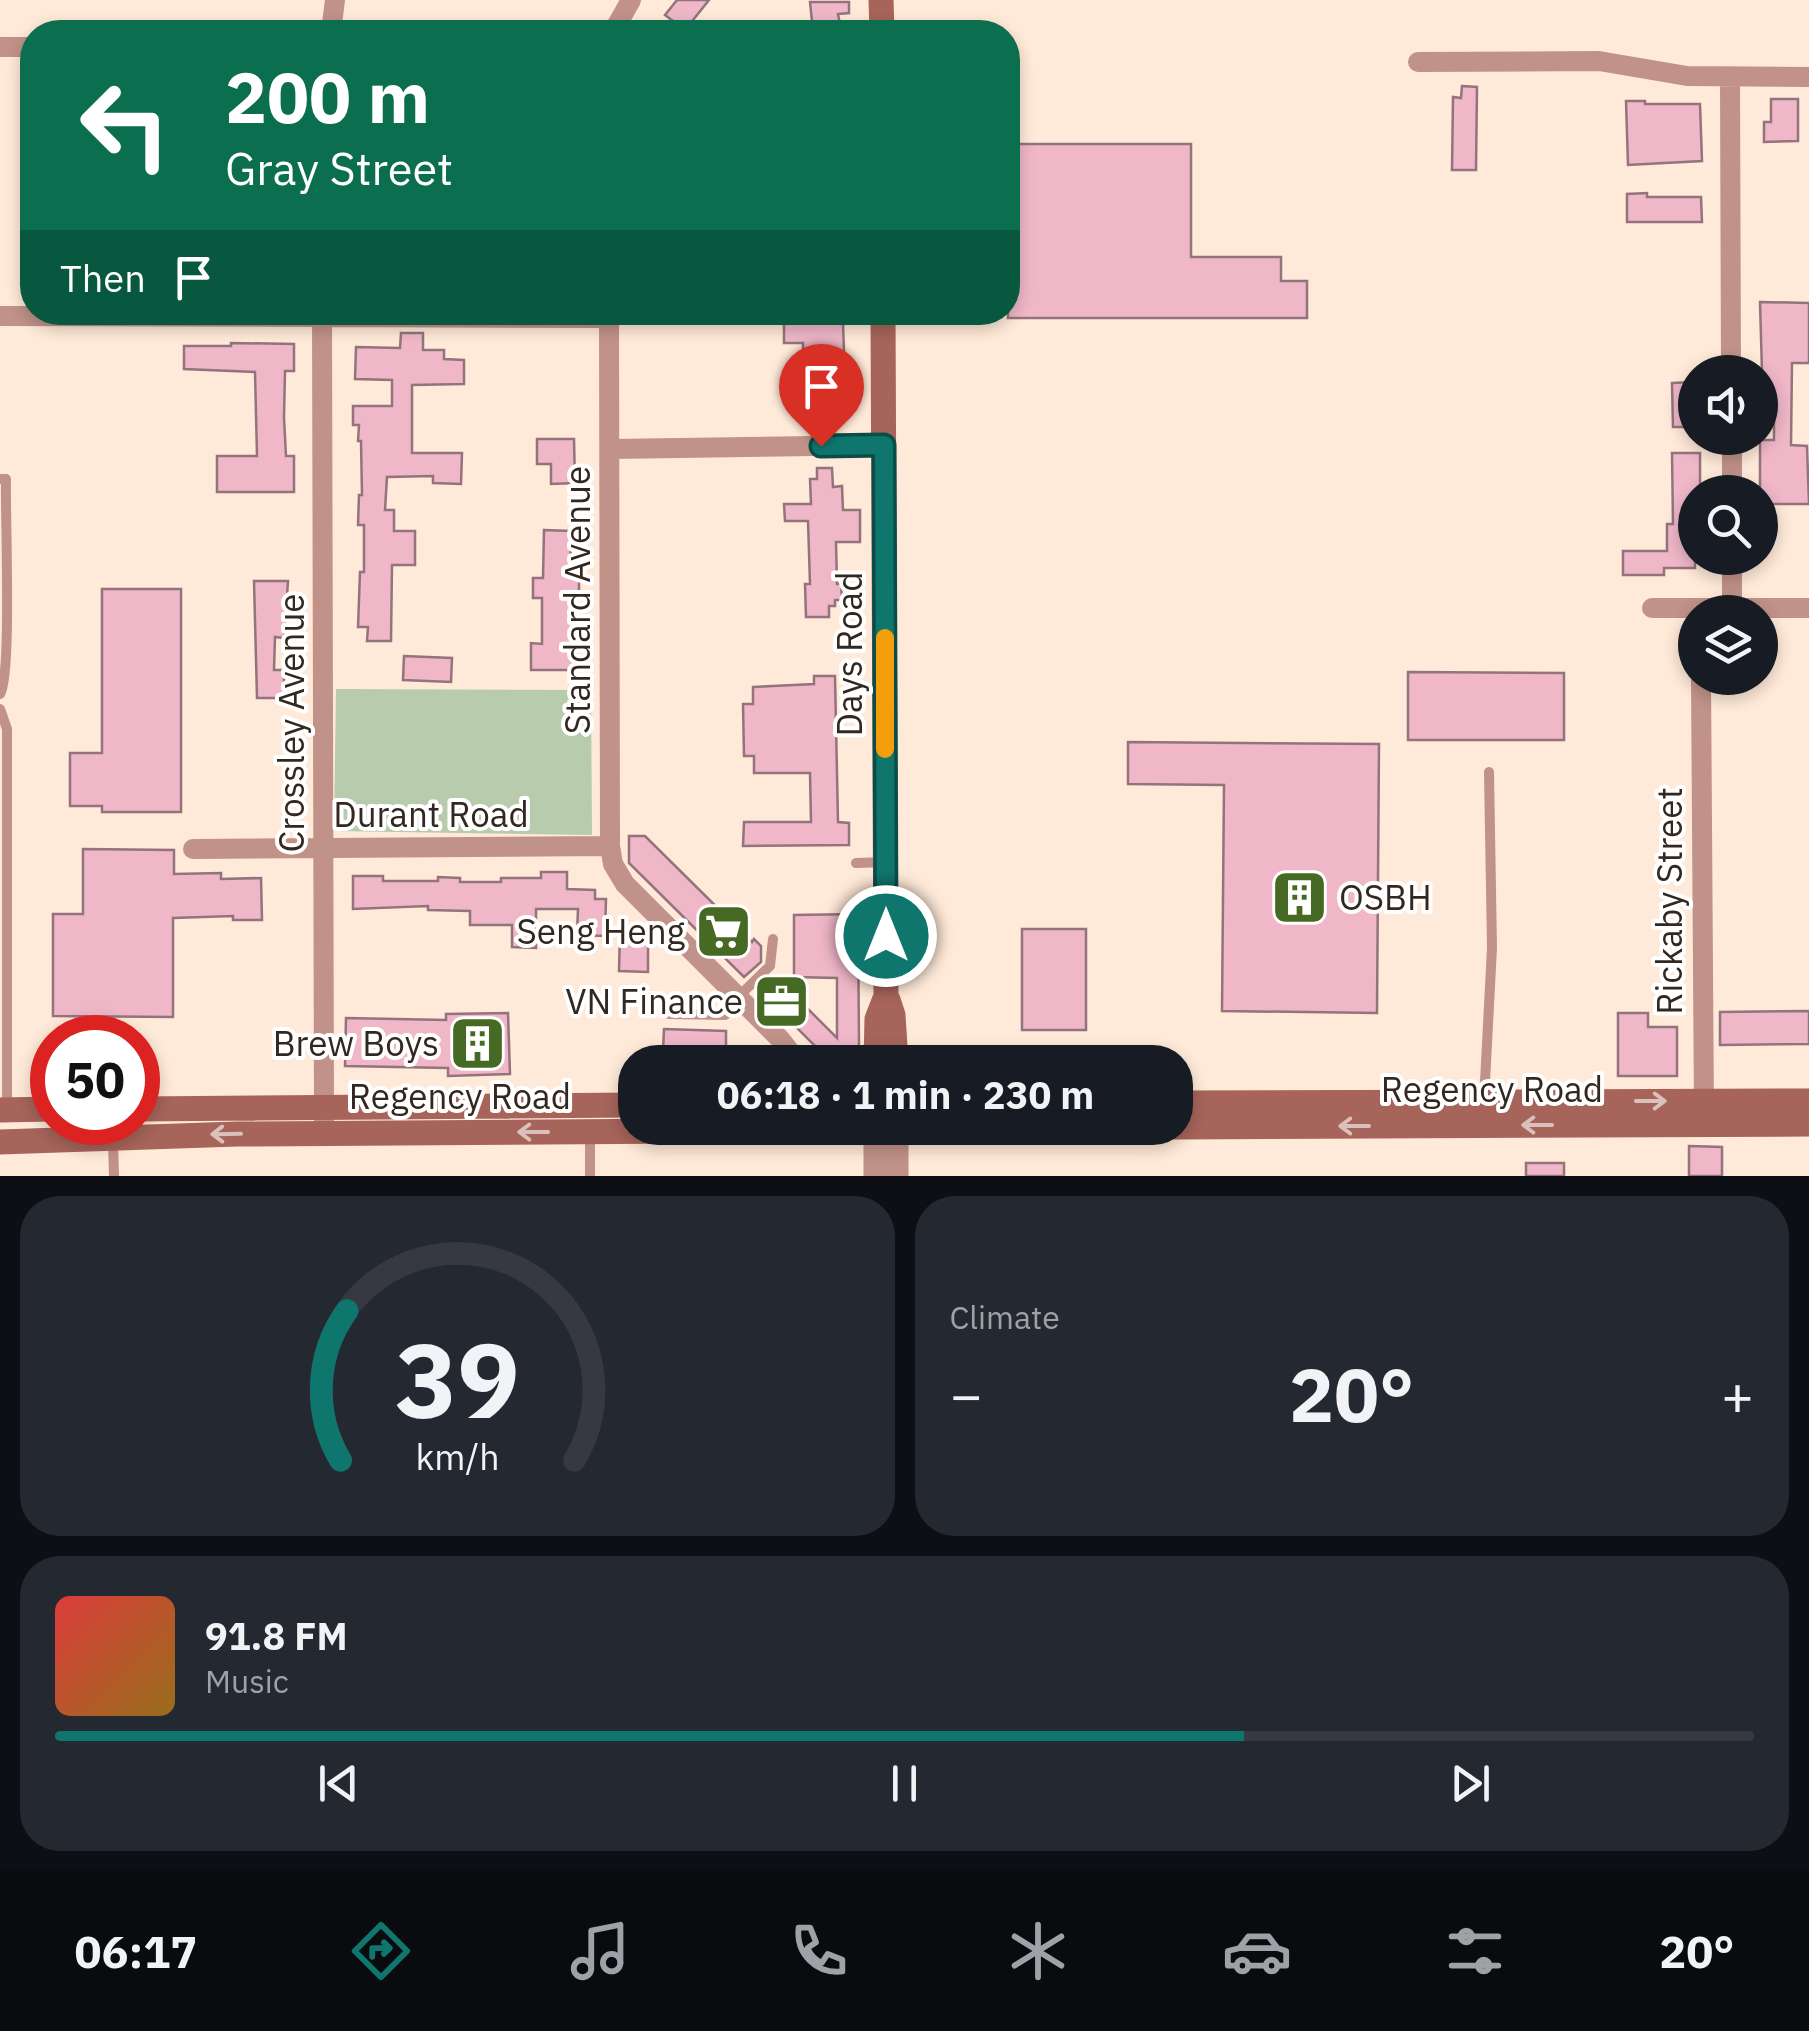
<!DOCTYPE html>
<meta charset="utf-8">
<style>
:root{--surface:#171b24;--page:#242831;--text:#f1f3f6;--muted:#9ea1a6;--line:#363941;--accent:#0f766e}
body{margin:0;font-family:"IBM Plex Sans",sans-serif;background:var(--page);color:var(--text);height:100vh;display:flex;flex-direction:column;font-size:38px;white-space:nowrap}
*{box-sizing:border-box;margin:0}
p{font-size:32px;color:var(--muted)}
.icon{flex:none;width:55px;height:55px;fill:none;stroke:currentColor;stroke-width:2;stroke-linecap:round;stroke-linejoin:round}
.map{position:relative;height:1176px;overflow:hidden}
.side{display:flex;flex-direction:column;gap:20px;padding:20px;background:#0d0f14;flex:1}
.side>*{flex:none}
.top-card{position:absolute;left:20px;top:20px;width:1000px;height:305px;border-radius:40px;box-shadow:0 5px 15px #0003;background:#0b6e4f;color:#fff;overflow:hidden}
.fabs{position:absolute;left:1678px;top:355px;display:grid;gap:20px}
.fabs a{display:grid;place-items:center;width:100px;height:100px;border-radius:50%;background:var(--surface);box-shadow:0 5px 15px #0003;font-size:50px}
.speed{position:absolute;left:30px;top:1015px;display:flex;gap:20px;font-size:50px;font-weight:700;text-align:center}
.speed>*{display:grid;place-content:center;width:130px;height:130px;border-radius:50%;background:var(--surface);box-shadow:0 5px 15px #0003;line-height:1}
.speed .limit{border:15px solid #d22;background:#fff;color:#111}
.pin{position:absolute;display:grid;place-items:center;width:85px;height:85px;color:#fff;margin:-102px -42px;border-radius:50% 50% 50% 0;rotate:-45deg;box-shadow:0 0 10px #0007}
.pin .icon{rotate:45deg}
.me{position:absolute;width:110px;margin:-55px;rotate:0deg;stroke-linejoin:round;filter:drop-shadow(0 0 8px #0008)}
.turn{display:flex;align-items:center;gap:35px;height:210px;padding:0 40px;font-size:45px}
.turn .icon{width:130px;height:130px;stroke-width:2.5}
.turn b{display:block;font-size:70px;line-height:85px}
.then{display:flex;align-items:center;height:95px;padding:0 40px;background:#0003;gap:20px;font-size:38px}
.big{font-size:75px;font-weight:700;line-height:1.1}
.side .widget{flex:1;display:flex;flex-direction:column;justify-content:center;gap:15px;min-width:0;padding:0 35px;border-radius:40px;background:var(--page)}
.side .dial{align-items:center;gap:0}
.dial svg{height:260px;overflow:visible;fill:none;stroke:var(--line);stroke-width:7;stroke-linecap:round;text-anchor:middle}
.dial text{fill:var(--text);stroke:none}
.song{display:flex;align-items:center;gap:30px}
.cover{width:120px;height:120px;border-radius:15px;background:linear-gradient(135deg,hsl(0 70% 55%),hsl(40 70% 35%))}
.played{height:10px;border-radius:5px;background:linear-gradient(90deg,var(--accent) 70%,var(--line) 70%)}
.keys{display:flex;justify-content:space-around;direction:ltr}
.heat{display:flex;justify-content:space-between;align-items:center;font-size:55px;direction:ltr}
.side .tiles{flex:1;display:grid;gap:20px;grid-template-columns:1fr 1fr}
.widget:last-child{grid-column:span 2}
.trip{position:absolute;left:618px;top:1045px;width:575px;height:100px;border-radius:40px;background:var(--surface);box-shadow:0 5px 15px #0003;font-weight:700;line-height:100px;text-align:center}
.dock{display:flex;height:160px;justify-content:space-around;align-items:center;background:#090b0e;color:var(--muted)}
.dock .icon{width:70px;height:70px}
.dock .on{color:var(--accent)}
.dock b{font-size:45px;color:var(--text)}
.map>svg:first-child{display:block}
.green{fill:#b8cbac}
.building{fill:#efb7c8;stroke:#93747d;stroke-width:2.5}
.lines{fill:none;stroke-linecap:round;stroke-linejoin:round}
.service{stroke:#c09289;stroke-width:10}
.minor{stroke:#c09289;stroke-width:20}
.tertiary{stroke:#c09289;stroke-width:25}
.secondary{stroke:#a6645a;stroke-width:25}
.oneway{stroke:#dbc1bd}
.route-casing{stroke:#0a4d48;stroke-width:25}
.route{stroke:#0f766e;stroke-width:18}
.slow{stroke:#f59e0b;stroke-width:18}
.labels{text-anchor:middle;stroke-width:8;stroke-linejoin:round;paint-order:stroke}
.street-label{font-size:35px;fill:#322820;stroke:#fff}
.poi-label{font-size:35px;fill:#322820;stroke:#fff;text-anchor:end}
</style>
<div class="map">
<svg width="1809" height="1176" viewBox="0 0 1809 1176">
<rect width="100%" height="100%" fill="#ffe9d8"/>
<path class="green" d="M336,689L591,690L592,835L334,831Z"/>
<path class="building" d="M677,0H709L685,30L665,15Z
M810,2H849V13L838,14L841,30L813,31Z
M1462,86L1477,87L1476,170H1452L1453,97L1461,98Z
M1771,99H1798V141L1764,142V122H1771Z
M1626,101H1645V104H1700L1702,161L1628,165Z
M1008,144H1191V257H1281V281H1307V318H1008Z
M1647,193V197H1701L1702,222H1627V194Z
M1760,302L1809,303V363H1792L1791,445L1807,446L1809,504H1760V440H1774V407H1763Z
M784,312H836V323L843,322L845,382H841L842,403H836V417L814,416V382H803V343H784Z
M401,333H423V350H444V359L464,360V384L412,385V453H462L461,484L433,483V476L387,477L385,510H394V531H415V565H392L391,641H367L368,627H358L360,572H364V525H358L359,495H362L361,441H358L359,425H353V406H392V380L355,379L356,347L400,348Z
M231,343L294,344V371H285L284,418L286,456H294V492H217V456H257L255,372L184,369V346H231Z
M1695,382V427H1673L1672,383Z
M537,439H574L575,483L551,484V464H537Z
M1672,453H1700V492H1695V500H1689V530H1695V568H1664V575H1623V551H1667V524H1673Z
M817,468H832L833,487L842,486L843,510H860V542H836L837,584H841L842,600H835V606H829V617H806L805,584H810L808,521H785L784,504H811L810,479H817Z
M544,530L571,531L570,577H579V598H575L577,670H531V643L542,644V598H533V578H543Z
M254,581H288L284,638L275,637L274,670H284V698H257Z
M102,589H181V812H102V806H70V753H102Z
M404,656L452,658L451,682L403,680Z
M1408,672L1564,673V740H1408Z
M814,676H835L838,822L849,823V845L743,846L744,822H811L810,773H754V756H744L743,704H753V687L814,684Z
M1128,742L1379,744L1377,1013L1222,1011L1224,785L1128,784Z
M629,836H645L752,942L754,939L761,946V962L744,977L629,863Z
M83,849L174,850V874L221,873V879L261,878L262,920H233V916L173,918V1017L53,1016V914H83Z
M541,872H567V889L595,890V899H606L605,936L577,935L578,909H536V948L512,947V925H470V911L428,910V906L353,909V876H383V881H438V877L460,878V882H501V878H541Z
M858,914L859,1044L854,1058L838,1062L827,1058L771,1002L786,987L837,1038V978L794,977V915Z
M1022,929H1086V1030H1022Z
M620,932L648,933V972L619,971Z
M1809,1011V1044L1720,1045V1012Z
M508,1013L510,1074L448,1076V1068L345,1066L346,1018L446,1020V1014Z
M1618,1013H1648V1027H1677V1076H1618Z
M664,1029L726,1031V1062H700L701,1052L663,1051Z
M1689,1146L1722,1147V1176H1689Z
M1526,1163H1564V1176H1526Z"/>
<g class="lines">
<path class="service" d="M0,479H6C5,513 12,677 0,694
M0,709L7,729V1109
M856,863L885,862
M861,906H885
M738,997L770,966L773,939
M669,1014L725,1015L741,1000
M1484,1101L1492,948L1489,772
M590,1132V1176
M113,1142L114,1176"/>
<path class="minor" d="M331,32L335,0
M613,32L631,0
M0,47H32
M1418,62L1599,61L1687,76L1809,77
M1730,78L1731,372
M322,312L324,1120
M609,312L610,846L613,864L625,884L780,1039L798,1062
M0,316L609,318
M1732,438V492
M611,449L884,445
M1732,558V608
M1652,608H1809
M1701,678L1704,1115
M193,849L610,846"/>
<path class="tertiary" d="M876,1129V1176
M896,1176V1129"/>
<path class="secondary" d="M881,0L882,32
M888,1000L893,1015L896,1062
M876,1062L877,1019L886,996L883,312
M1175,1103L1809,1101
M138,1109L635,1105
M0,1110L52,1109
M1175,1127L1809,1124
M0,1142L237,1134L1161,1128"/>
</g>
<defs><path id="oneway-shaft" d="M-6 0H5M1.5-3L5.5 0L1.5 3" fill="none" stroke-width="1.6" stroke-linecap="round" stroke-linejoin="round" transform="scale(2.5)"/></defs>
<g class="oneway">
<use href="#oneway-shaft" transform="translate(1651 1101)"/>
<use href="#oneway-shaft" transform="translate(1537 1125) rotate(180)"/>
<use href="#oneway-shaft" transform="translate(1354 1126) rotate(180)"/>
<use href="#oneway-shaft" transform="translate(533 1132) rotate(180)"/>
<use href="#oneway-shaft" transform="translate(226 1134) rotate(179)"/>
</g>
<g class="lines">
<defs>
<path id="route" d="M821,446L884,445L886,936"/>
</defs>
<use href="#route" class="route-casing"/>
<use href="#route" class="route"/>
<path class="slow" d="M885,638V749"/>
</g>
<defs>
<symbol id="building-square" viewBox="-11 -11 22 22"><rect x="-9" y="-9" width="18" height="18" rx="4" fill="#466a23" stroke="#fff"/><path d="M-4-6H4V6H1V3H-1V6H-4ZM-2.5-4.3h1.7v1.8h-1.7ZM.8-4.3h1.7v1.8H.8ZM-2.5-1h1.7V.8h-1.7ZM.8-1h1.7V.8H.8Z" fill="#fff"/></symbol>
<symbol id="supermarket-square" viewBox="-11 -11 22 22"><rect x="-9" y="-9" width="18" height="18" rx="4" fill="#466a23" stroke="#fff"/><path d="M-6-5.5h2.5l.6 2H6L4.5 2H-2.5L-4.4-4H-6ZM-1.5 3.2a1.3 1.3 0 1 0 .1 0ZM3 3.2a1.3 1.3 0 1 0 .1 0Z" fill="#fff"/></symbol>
<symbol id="office-square" viewBox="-11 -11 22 22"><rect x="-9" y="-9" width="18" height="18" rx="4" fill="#466a23" stroke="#fff"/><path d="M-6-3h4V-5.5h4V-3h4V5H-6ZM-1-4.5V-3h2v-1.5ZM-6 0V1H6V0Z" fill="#fff"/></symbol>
</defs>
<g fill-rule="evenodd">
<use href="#building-square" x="1268" y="866" width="63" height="63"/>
<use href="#supermarket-square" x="692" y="900" width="63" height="63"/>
<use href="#office-square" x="750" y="970" width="63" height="63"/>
<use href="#building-square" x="446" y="1012" width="63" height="63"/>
</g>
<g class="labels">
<g class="street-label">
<text transform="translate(578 600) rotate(-90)" y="12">Standard Avenue</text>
<text transform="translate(850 654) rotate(-90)" y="12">Days Road</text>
<text transform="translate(292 723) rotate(-90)" y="12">Crossley Avenue</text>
<text x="431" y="827">Durant Road</text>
<text transform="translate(1670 901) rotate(-90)" y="12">Rickaby Street</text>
<text x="1492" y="1102">Regency Road</text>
<text x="460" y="1109">Regency Road</text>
</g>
<g class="poi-label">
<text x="1339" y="910" text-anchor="start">OSBH</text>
<text x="685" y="944">Seng Heng</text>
<text x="743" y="1014">VN Finance</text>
<text x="439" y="1056">Brew Boys</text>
</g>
</g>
</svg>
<div class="fabs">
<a><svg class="icon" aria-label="sound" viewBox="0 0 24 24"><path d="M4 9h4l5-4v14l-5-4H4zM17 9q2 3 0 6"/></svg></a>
<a><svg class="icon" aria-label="search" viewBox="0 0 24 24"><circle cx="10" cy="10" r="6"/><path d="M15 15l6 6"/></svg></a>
<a><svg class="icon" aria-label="layers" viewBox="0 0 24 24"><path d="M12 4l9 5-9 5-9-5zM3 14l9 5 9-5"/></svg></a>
</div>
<div class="speed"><div class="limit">50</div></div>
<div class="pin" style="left:821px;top:446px;background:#d93025"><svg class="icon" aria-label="arrive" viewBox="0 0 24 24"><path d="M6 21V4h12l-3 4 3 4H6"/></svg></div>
<svg class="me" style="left:886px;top:936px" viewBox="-20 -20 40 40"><circle r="17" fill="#0f766e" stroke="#fff" stroke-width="3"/><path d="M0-11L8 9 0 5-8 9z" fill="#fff"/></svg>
<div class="trip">06:18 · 1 min · 230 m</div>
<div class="top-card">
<div class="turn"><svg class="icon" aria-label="left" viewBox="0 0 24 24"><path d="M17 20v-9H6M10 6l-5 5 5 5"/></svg><div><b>200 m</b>Gray Street</div></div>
<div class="then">Then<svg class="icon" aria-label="arrive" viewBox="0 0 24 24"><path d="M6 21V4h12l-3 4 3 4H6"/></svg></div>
</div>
</div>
<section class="side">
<div class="tiles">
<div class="widget dial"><svg viewBox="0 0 100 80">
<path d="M14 69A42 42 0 1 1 86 69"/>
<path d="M14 69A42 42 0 0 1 16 23" stroke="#0f766e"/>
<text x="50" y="56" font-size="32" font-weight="700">39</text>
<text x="50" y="72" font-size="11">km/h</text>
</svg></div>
<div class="widget"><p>Climate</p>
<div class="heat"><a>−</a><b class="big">20°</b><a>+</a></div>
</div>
<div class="widget">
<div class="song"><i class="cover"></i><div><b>91.8 FM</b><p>Music</p></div></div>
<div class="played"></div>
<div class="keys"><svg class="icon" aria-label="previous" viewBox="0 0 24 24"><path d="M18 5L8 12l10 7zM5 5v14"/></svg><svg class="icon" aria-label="pause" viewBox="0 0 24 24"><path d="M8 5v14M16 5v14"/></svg><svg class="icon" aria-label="next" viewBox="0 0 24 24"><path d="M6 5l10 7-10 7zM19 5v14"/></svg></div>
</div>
</div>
</section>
<nav class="dock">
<b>06:17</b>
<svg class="icon on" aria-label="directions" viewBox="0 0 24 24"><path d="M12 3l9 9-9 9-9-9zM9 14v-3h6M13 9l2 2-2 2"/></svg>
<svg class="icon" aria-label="music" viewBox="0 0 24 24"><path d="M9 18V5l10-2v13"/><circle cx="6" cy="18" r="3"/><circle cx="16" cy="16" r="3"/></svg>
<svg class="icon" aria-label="phone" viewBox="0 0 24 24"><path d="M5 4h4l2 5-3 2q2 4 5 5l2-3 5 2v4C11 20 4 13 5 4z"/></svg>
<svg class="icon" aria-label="climate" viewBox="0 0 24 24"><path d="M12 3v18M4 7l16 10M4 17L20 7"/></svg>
<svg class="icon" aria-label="car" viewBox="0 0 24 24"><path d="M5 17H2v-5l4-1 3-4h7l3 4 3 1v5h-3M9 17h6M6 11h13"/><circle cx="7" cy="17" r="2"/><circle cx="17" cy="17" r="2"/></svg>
<svg class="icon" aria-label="filters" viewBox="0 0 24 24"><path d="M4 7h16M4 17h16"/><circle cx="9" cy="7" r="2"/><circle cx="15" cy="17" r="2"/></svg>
<b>20°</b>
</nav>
